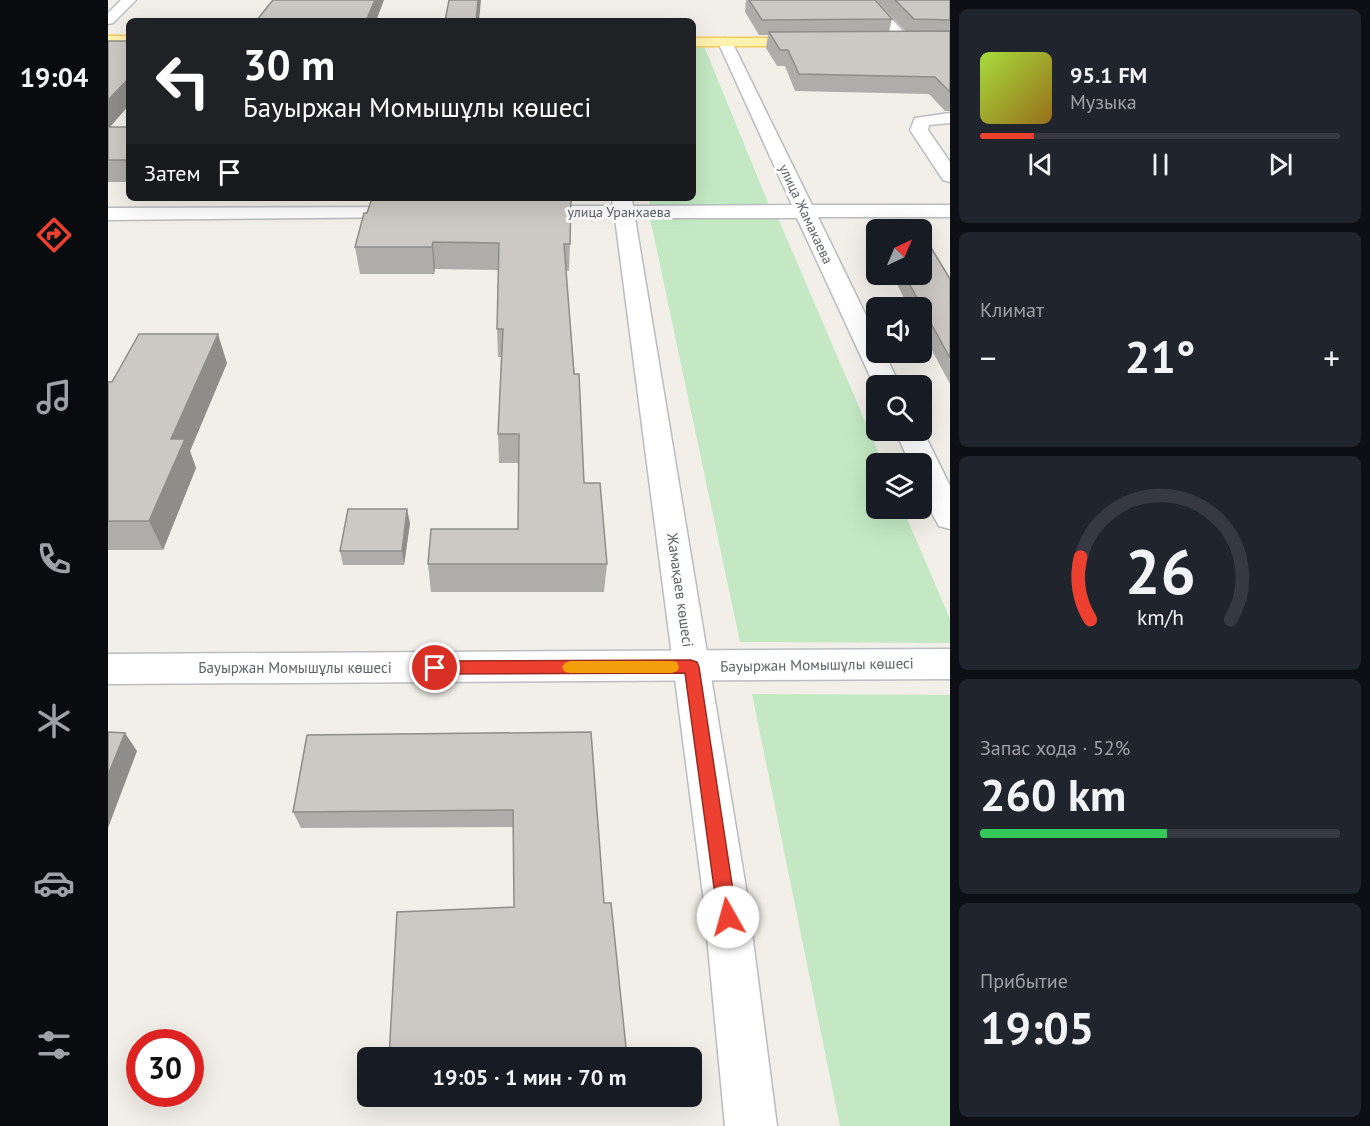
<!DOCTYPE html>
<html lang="ru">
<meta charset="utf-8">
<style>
:root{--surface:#171b24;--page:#20242c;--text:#f1f3f6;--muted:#9ea1a6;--line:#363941;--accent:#ed4030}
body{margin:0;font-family:"PT Sans",sans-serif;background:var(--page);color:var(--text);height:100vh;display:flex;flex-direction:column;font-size:22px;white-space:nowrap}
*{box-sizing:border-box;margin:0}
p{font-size:20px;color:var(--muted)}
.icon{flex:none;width:33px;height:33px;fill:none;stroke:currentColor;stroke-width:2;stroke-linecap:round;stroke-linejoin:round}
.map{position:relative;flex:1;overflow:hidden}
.side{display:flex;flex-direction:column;gap:9px;padding:9px;background:#0d0f14;width:420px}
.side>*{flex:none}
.banner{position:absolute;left:18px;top:18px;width:570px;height:183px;border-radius:9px;box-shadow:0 6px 24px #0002;background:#202124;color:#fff;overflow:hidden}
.needle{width:39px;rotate:44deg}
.fabs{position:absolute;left:758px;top:219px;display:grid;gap:12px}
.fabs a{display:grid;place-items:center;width:66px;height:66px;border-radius:9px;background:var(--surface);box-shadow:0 6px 24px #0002;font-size:30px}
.speed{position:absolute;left:18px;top:1029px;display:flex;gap:12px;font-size:30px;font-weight:700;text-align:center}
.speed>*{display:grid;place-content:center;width:78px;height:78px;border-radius:50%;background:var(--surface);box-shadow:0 6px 24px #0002;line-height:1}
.speed .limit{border:9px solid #d22;background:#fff;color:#111}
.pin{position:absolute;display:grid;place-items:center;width:51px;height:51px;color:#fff;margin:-26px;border:3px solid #fff;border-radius:50%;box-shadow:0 2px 6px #0007}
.me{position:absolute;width:66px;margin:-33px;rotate:353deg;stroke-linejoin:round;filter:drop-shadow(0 0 4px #0008)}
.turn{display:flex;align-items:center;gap:21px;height:126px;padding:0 18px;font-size:27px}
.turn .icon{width:78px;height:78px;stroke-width:2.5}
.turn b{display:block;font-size:42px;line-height:51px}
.then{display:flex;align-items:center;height:57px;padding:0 18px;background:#0003;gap:12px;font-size:22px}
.big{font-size:45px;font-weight:700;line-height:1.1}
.side .tile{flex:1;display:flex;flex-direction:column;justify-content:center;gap:9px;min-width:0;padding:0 21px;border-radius:9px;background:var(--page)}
.side .dial{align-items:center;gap:0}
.dial svg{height:156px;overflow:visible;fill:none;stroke:var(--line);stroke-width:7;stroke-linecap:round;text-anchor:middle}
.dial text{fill:var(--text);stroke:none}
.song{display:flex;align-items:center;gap:18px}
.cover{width:72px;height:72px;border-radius:9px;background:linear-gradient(135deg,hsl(80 70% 55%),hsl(40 70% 35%))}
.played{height:6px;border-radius:3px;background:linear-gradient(90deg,var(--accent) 15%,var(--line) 15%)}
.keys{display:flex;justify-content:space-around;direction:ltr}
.heat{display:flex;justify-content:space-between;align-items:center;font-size:33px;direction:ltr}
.charge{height:9px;border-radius:4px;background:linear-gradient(90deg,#34c759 52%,var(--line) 0)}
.trip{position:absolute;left:249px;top:1047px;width:345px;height:60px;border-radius:9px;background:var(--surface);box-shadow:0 6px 24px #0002;font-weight:700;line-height:60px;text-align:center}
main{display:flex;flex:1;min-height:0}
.dock{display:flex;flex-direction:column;width:108px;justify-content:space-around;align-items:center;background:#090b0e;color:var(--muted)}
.dock .icon{width:42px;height:42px}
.dock .selected{color:var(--accent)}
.dock b{font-size:27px;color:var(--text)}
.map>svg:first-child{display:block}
.green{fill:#c3e8c3}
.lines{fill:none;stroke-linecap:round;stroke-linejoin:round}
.street-casing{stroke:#b9bcc0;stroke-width:3}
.secondary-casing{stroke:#babdc3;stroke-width:3}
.primary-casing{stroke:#f5cb5c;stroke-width:3}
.street{fill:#fff;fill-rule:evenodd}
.secondary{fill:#fff;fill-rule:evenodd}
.primary{fill:#fff2ae;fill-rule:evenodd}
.wall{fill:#afada9}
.shaded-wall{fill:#8f8d89}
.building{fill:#ccc9c4;stroke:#8f8d89;stroke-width:1.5}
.route{fill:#ed4030;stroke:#9a2a1f;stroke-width:1.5}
.slow{fill:#f59e0b}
.labels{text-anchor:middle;stroke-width:6;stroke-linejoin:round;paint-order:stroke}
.far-street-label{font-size:14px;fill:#5e6267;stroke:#fff}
.street-label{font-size:15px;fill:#5e6267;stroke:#fff}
</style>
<main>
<nav class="dock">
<b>19:04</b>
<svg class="icon selected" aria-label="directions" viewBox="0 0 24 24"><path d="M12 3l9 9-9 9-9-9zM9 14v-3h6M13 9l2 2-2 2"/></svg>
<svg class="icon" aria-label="music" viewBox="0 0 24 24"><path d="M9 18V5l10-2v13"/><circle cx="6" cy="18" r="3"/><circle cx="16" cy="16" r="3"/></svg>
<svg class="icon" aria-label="phone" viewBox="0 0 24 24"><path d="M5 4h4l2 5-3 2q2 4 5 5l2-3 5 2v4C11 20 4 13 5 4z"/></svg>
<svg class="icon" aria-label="climate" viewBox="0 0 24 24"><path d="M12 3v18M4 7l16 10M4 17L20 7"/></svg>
<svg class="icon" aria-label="car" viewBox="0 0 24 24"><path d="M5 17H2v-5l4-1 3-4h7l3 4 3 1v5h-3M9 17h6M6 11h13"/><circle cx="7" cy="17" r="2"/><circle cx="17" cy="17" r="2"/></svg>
<svg class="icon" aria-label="filters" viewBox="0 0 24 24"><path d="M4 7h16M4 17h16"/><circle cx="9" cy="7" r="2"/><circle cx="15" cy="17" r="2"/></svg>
</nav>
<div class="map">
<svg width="842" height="1126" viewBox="0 0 842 1126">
<rect width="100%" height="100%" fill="#f1efe7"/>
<path class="green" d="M585,46H596L661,205H542L541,198H585Z
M542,218H670L775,463L768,464V508L795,509L842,619V643L632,642Z
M644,694L842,695V1126H732Z"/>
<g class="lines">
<defs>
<path id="street" d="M752,0H766L802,39L804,42L802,45H792Z
M617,38L624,42L704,205H842V217H710L768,336V352H776L792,386H768V389L689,218H527L639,894L669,1126H617L595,894L507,218H419L412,216L409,212L412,208L419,206H505L504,198H524L525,206L684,205L610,42Z
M842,113V123L821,125L820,130L842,162V182L835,180L802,130L807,118Z
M301,207L308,209L311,213L308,217L0,220V208Z
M813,427L842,486V529L831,526C817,502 813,491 813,464H802L787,430H813Z"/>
<path id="secondary" d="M13,0H28L5,23L0,24V13Z
M842,649V679L0,684V654Z"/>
<path id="primary" d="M0,36H21V44H0Z
M585,38H705L712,42L705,46H585Z"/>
</defs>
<use href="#street" class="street-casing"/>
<use href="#secondary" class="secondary-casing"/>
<use href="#primary" class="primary-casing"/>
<use href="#street" class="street"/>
<use href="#secondary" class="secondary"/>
<use href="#primary" class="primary"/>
</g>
<path class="wall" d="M638,0L784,19L781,32H798L768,0H842V111H837L821,94L687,91L677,66H669L658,48L660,35H651L637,12Z
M0,41H21V105L2,127H21V182H0Z
M259,213L462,244L461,271H458L476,483L499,564L496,592H323L320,564L410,529L411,463H391L390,434L393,357H390L389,329L390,270L327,269L326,274H252L247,247Z
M768,225L812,230H768V245L764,238Z
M784,274H813L842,279V384L813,330V308H801Z
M119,363L82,451L88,468L55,550H0V382Z
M302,523L296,565H235L232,551Z
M483,732L496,903L406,907L405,827L193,828L185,812Z"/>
<path class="shaded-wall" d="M267,0H276L268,21H258Z
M370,0H373L371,21H368Z
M21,78V105L0,129V100Z
M325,242L327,269L326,274L324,247Z
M110,334L119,363L82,451L88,468L55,550L41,521L63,439Z
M299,509L302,523L296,565L294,551Z
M17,733L29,751L0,828V775Z"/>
<path class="building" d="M165,0H267L258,21H148Z
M341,0H370L368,21H337Z
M641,0H767L784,19L654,20Z
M787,0H842V20L806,19Z
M842,31V92L827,77L691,74L680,50H672L661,32Z
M0,41H21V78L0,100Z
M0,127H21V160H0Z
M264,198H463L462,244H456L466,374H471L476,483H492L499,564H320L323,529H410L411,434H390L395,329H389L391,243L325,242L324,247H247L256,213H259Z
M768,225H809L812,230H771Z
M813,231L842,279V358L796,274H813Z
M31,334H110L63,439H77L41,521H0V382H4Z
M240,509H299L294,551H232Z
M0,732L17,733L0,775Z
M483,732L496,903H503L519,1057L281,1058L289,912L406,907L405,810L185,812L199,735Z"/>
<path class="route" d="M583,660L589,662L591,667L629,917L626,924L620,927L613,924L610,917L577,673L327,674L321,672L319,668L321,663L327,661Z"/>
<path class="slow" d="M462,661H564L569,662L571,667L569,671L564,673H462L457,672L454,667L457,663Z"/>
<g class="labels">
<g class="far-street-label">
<text x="511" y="217">улица Уранхаева</text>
<text transform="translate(698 214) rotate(65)" y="5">улица Жамакаева</text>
</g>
<g class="street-label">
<text transform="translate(572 590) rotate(82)" y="5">Жамақаев көшесі</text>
<text transform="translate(709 665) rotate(-1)" y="5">Бауыржан Момышұлы көшесі</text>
<text x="187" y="673">Бауыржан Момышұлы көшесі</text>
</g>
</g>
</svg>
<div class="fabs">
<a><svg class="needle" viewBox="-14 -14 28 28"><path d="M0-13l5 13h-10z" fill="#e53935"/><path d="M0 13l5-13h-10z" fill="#9ea1a6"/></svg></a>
<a><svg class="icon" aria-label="sound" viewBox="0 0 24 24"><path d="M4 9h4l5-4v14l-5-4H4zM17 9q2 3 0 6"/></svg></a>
<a><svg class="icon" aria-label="search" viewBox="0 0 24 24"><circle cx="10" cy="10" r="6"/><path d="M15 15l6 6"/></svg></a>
<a><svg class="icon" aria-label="layers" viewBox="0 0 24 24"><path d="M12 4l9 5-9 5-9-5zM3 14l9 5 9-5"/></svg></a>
</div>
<div class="speed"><div class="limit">30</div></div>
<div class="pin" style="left:327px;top:668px;background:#d93025"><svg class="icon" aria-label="arrive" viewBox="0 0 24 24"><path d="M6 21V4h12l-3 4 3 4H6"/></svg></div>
<svg class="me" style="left:620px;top:917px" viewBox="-20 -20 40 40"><circle r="19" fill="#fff"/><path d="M0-13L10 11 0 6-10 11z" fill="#ed4030"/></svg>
<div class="trip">19:05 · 1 мин · 70 m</div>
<div class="banner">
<div class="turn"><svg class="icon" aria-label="left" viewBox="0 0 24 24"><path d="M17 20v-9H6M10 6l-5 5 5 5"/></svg><div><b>30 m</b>Бауыржан Момышұлы көшесі</div></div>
<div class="then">Затем<svg class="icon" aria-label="arrive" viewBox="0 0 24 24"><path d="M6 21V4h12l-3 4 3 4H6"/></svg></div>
</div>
</div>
<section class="side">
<div class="tile">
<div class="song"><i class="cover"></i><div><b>95.1 FM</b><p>Музыка</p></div></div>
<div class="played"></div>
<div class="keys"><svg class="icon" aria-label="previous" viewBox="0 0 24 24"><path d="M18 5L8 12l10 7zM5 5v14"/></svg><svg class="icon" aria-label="pause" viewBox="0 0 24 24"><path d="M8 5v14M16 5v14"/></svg><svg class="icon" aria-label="next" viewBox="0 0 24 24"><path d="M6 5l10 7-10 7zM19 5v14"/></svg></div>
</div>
<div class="tile"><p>Климат</p>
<div class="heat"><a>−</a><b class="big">21°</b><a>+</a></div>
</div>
<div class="tile dial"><svg viewBox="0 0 100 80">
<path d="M14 69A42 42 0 1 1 86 69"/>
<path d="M14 69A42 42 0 0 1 9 37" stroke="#ed4030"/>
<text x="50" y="56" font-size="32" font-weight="700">26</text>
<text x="50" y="72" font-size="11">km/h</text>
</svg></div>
<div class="tile"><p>Запас хода · 52%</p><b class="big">260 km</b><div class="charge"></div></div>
<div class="tile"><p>Прибытие</p><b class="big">19:05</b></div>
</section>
</main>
